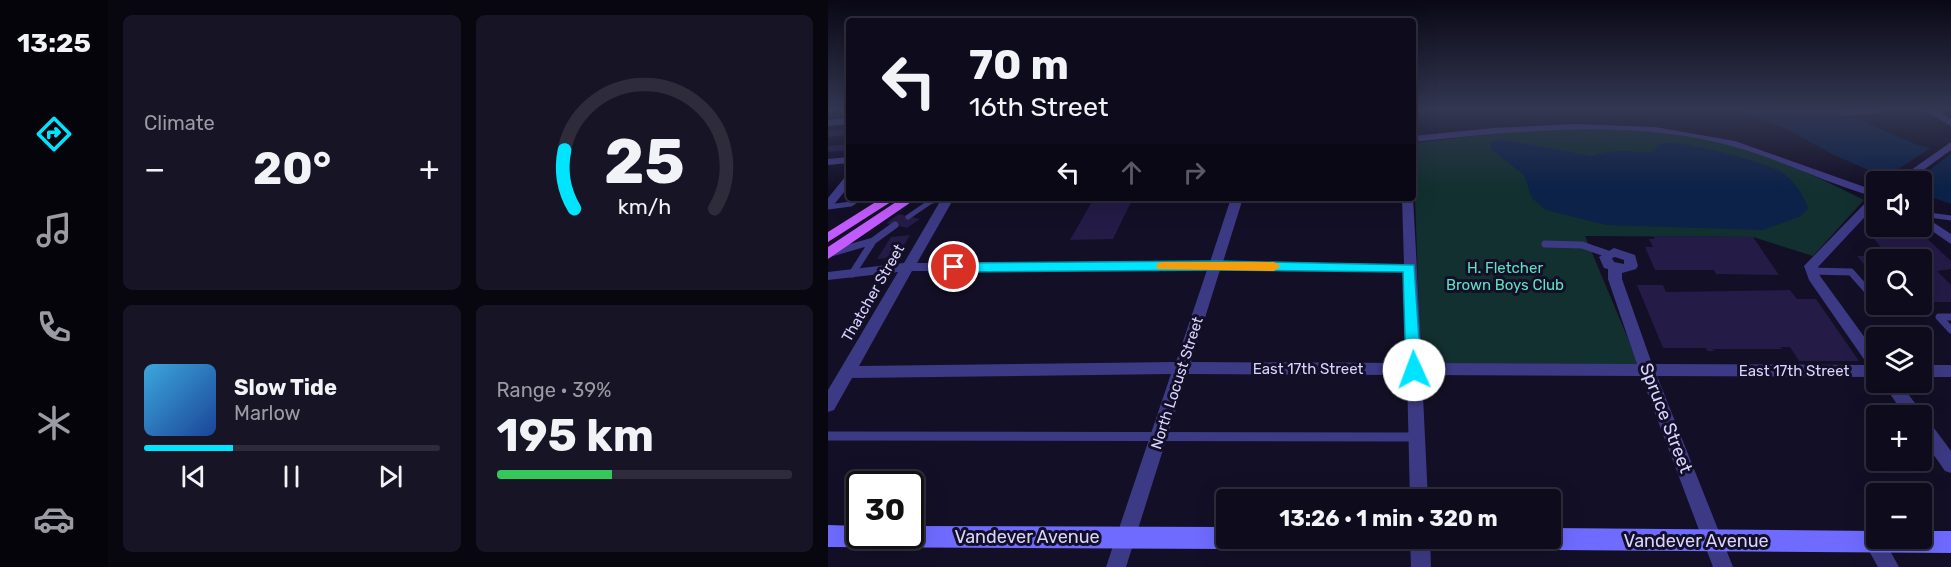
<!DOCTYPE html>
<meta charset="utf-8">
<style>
:root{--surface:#0e0b1c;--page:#171425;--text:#f1f3f6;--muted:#9b9ba3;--line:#2e2b3b;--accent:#00e5ff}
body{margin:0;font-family:Rubik,sans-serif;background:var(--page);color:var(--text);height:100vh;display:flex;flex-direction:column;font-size:22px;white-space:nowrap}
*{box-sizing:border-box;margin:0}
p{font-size:20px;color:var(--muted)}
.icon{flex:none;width:33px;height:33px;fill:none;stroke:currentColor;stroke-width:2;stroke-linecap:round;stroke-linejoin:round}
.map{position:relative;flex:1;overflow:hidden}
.drawer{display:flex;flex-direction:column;gap:15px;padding:15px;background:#08060f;width:720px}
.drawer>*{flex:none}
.guide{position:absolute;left:18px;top:18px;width:570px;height:183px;border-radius:6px;box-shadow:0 6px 24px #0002,0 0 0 2px var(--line);background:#0e0b1c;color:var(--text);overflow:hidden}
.tools{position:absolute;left:1038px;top:171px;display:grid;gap:12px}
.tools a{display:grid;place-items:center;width:66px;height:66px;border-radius:6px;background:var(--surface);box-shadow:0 6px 24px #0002,0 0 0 2px var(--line);font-size:30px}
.speed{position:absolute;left:18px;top:471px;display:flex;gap:12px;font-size:30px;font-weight:700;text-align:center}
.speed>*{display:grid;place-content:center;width:78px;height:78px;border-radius:50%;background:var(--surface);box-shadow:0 6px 24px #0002,0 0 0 2px var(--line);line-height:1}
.speed .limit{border:3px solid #111;border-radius:9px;background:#fff;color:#111}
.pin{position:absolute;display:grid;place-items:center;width:51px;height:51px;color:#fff;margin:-26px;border:3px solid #fff;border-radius:50%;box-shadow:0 2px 6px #0007}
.me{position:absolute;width:66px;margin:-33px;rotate:358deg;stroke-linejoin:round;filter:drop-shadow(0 0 4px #0008)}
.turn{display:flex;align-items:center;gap:21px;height:126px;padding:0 24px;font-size:27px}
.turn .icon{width:78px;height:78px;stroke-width:2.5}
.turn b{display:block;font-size:42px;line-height:51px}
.lanes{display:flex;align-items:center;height:57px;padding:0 24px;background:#0003;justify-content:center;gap:30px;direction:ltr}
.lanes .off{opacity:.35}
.big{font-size:45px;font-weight:700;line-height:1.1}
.drawer .widget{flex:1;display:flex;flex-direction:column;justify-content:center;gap:9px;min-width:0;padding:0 21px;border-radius:9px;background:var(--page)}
.drawer .dial{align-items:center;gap:0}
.dial svg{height:156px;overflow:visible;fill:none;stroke:var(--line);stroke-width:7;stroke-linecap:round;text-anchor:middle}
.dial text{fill:var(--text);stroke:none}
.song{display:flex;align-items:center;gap:18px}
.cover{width:72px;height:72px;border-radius:9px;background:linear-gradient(135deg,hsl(200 70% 55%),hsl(220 70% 35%))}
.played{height:6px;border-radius:3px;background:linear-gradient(90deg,var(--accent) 30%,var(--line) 30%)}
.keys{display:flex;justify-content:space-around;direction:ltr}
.heat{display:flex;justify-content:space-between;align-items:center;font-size:33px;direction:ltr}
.charge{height:9px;border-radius:4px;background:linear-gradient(90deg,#34c759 39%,var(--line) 0)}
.drawer .tiles{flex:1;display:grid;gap:15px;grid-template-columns:repeat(2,1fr)}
.trip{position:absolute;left:388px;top:489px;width:345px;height:60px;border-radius:6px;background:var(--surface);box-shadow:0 6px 24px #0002,0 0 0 2px var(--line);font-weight:700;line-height:60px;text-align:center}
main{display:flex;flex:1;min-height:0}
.tabs{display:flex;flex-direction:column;width:108px;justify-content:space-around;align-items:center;background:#06040b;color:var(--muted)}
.tabs .icon{width:42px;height:42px}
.tabs .current{color:var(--accent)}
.tabs b{font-size:27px;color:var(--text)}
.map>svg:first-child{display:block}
.green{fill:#12302f}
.water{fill:#0c2248}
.pier{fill:#130f26}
.building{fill:#241b47}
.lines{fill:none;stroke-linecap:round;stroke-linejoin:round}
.lane-far2{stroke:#3d3a85;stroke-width:5}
.lane-far1{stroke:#3d3a85;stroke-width:7}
.lane{stroke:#3d3a85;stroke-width:9}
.street{fill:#3d3a85;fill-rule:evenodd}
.secondary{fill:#6f6bff;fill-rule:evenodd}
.primary{fill:#c25bff;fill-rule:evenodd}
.route{fill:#00e5ff;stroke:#0095a6;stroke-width:1.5}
.slow{fill:#f59e0b}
.labels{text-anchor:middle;stroke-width:6;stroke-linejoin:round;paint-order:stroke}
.park-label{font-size:15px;fill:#5fe0c0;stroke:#130f26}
.street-label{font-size:15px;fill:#d9d4ff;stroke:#130f26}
.near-street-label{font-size:18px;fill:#d9d4ff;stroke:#130f26}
</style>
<main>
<nav class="tabs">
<b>13:25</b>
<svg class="icon current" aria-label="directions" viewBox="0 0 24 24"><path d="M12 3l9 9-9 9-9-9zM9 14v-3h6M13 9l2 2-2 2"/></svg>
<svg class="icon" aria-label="music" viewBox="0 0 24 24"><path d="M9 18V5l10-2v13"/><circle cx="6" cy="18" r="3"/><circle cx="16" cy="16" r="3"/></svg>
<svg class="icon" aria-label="phone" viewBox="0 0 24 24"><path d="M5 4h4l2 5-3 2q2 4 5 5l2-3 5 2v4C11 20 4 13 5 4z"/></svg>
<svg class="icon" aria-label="climate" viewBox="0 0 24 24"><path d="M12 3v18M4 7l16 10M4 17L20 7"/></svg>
<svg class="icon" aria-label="car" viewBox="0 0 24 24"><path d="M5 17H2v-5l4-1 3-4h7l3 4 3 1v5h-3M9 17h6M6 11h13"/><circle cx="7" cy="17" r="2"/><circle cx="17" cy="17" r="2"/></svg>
</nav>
<section class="drawer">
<div class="tiles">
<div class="widget"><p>Climate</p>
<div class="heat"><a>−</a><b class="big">20°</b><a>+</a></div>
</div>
<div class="widget dial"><svg viewBox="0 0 100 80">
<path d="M14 69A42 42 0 1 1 86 69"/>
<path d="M14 69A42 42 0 0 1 9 39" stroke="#00e5ff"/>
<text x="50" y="56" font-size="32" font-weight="700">25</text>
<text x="50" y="72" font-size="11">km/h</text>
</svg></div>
<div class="widget">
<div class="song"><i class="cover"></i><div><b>Slow Tide</b><p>Marlow</p></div></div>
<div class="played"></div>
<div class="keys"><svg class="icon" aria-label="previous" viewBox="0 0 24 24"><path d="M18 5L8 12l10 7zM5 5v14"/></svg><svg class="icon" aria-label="pause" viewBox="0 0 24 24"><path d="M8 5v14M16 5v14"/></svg><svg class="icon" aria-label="next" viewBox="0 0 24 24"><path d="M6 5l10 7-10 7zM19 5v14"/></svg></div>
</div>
<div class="widget"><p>Range · 39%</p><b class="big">195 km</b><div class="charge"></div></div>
</div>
</section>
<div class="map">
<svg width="1123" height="567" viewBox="0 0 1123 567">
<rect width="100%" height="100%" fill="#130f26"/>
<path class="green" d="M772,126C800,129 828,130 855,134C919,144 978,171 1036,200L985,256L925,237L757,236L811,365L593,364L585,143L681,132Z"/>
<path class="water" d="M908,110H1007L1090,145L1123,153V204L1094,194V182L1065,181L1004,154L953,126Z
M670,139L763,156L779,152L797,151L822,153C825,151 829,146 832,144C848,138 937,162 953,172C967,181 974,193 980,208L973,216L935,230L778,225L718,210L704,198L696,175L663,149L662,142Z"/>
<path class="pier" d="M1106,146L1123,149V154L1085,182L1053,180Z"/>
<path class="building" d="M21,129V135L0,137V131Z
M21,144V150L0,152V146Z
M266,198H305L285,239L242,240Z
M71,214L92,219L79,228L58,223Z
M1046,223H1048V226H1076L1093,233L1123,261V269L1109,271L1123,285V302H1094V260H1048V278L1029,256L1059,255L1040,231Z
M82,235L69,257L49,259L63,237Z
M825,236L925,237L951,275L888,274L886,270H827L817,247H825L821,239H827Z
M809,285H835L838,292L962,290L969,299H988L1031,361H971L962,347H952L954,349H884L887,351H879L878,348H835Z"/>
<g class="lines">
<path class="lane-far2" d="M0,207L23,204L32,198
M1094,214L1123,218
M80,217L102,202L114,198
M65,226L67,225"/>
<path class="lane-far1" d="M717,244L754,245L780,254
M0,254L45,241L67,225
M983,271L1023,272L1045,297
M24,274L45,241
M1123,317H1111L1123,330"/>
<path class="lane" d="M0,436L588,437"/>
<path class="street" d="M1018,110H1056L1051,113L1016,116L1011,113Z
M1096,110H1108L1123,119V126Z
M21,118V124L0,126V120Z
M746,124L827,127L907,141L1048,191V205L990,267L992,276L1048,353V377L829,376L905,567H885L813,376L594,375L600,500H582L579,375L359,374L298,567H278L343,374L24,378L6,410L0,412V390L70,272L0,280V272L76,263L114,198H126L89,263L382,262L403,198H415L395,262L576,264L574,198L585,197L594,363L809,364L780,279V269L776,268L771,257L786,248L807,255L810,266L808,269L794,273V279L824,364L1040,365L981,280L976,266L1044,196C998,183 954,160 907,147C803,118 691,131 585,142V136L666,128ZM787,257L796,260V264L786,262L784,258ZM379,270L348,362L31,366L84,271ZM392,270L576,272L578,363L363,362Z
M1123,142V150L1079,182H1066Z
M21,157V163L0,165V159Z
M21,176V186L4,207L0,208V198L17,177Z
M1094,215L1123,234V244L1094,224Z
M1094,365H1123V377H1094Z
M1054,382H1071L1093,411L1094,418L1100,420L1123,451V473L1117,471L1094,438V416H1077Z
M1046,532L1048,533V538H1055L1071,567H1050L1036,542L1039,535Z
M582,538H602L603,567H583Z"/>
<path class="secondary" d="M0,525L32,526V536H82V526L399,527V538H410L407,546L399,549L0,547Z
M723,528L1048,531V538H1094V531H1123V553L613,549L605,546L602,538H723Z"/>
<path class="primary" d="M54,198H69L0,242V232Z
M74,198H89L0,259V247Z"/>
</g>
<linearGradient id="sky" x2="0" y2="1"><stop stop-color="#0a0815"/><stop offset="0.58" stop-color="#333752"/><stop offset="1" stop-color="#333752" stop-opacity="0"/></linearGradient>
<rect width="1123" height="189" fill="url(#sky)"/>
<path class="route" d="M388,261L586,265L593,370L591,374L586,376L580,374L578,370L575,272L388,270L126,272L119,267L126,263Z"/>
<path class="slow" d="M335,262H446L453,266L446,271L330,269L328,266L330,263Z"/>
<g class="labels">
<g class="park-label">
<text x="677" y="273">H. Fletcher<tspan x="677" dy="17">Brown Boys Club</tspan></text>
</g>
<g class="street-label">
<text transform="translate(45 293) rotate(-60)" y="5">Thatcher Street</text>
<text x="480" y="374">East 17th Street</text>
<text x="966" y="376">East 17th Street</text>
<text transform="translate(349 383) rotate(-72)" y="5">North Locust Street</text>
</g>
<g class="near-street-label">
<text transform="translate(838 418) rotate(69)" y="6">Spruce Street</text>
<text x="199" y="543">Vandever Avenue</text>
<text x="868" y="547">Vandever Avenue</text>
</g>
</g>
</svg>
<div class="tools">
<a><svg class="icon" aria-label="sound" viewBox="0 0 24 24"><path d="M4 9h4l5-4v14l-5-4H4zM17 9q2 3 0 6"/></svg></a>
<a><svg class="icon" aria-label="search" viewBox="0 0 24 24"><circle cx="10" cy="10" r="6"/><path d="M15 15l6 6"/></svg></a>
<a><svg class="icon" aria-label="layers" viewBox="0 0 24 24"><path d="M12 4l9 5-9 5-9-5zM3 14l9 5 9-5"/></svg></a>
<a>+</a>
<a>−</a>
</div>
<div class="speed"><div class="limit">30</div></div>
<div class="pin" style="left:126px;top:267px;background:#d93025"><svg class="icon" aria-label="arrive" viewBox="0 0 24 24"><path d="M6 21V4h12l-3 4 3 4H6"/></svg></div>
<svg class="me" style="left:586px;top:370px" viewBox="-20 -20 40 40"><circle r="19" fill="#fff"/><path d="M0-13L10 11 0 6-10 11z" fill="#00e5ff"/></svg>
<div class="trip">13:26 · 1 min · 320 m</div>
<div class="guide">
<div class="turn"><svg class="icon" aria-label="left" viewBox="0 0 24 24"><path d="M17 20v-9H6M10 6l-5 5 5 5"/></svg><div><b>70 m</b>16th Street</div></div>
<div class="lanes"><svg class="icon" aria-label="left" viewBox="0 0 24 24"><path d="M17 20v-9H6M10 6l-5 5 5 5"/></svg><svg class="icon off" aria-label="ahead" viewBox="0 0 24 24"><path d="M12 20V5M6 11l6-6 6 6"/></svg><svg class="icon off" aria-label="right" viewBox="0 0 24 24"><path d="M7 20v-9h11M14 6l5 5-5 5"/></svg></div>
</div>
</div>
</main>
